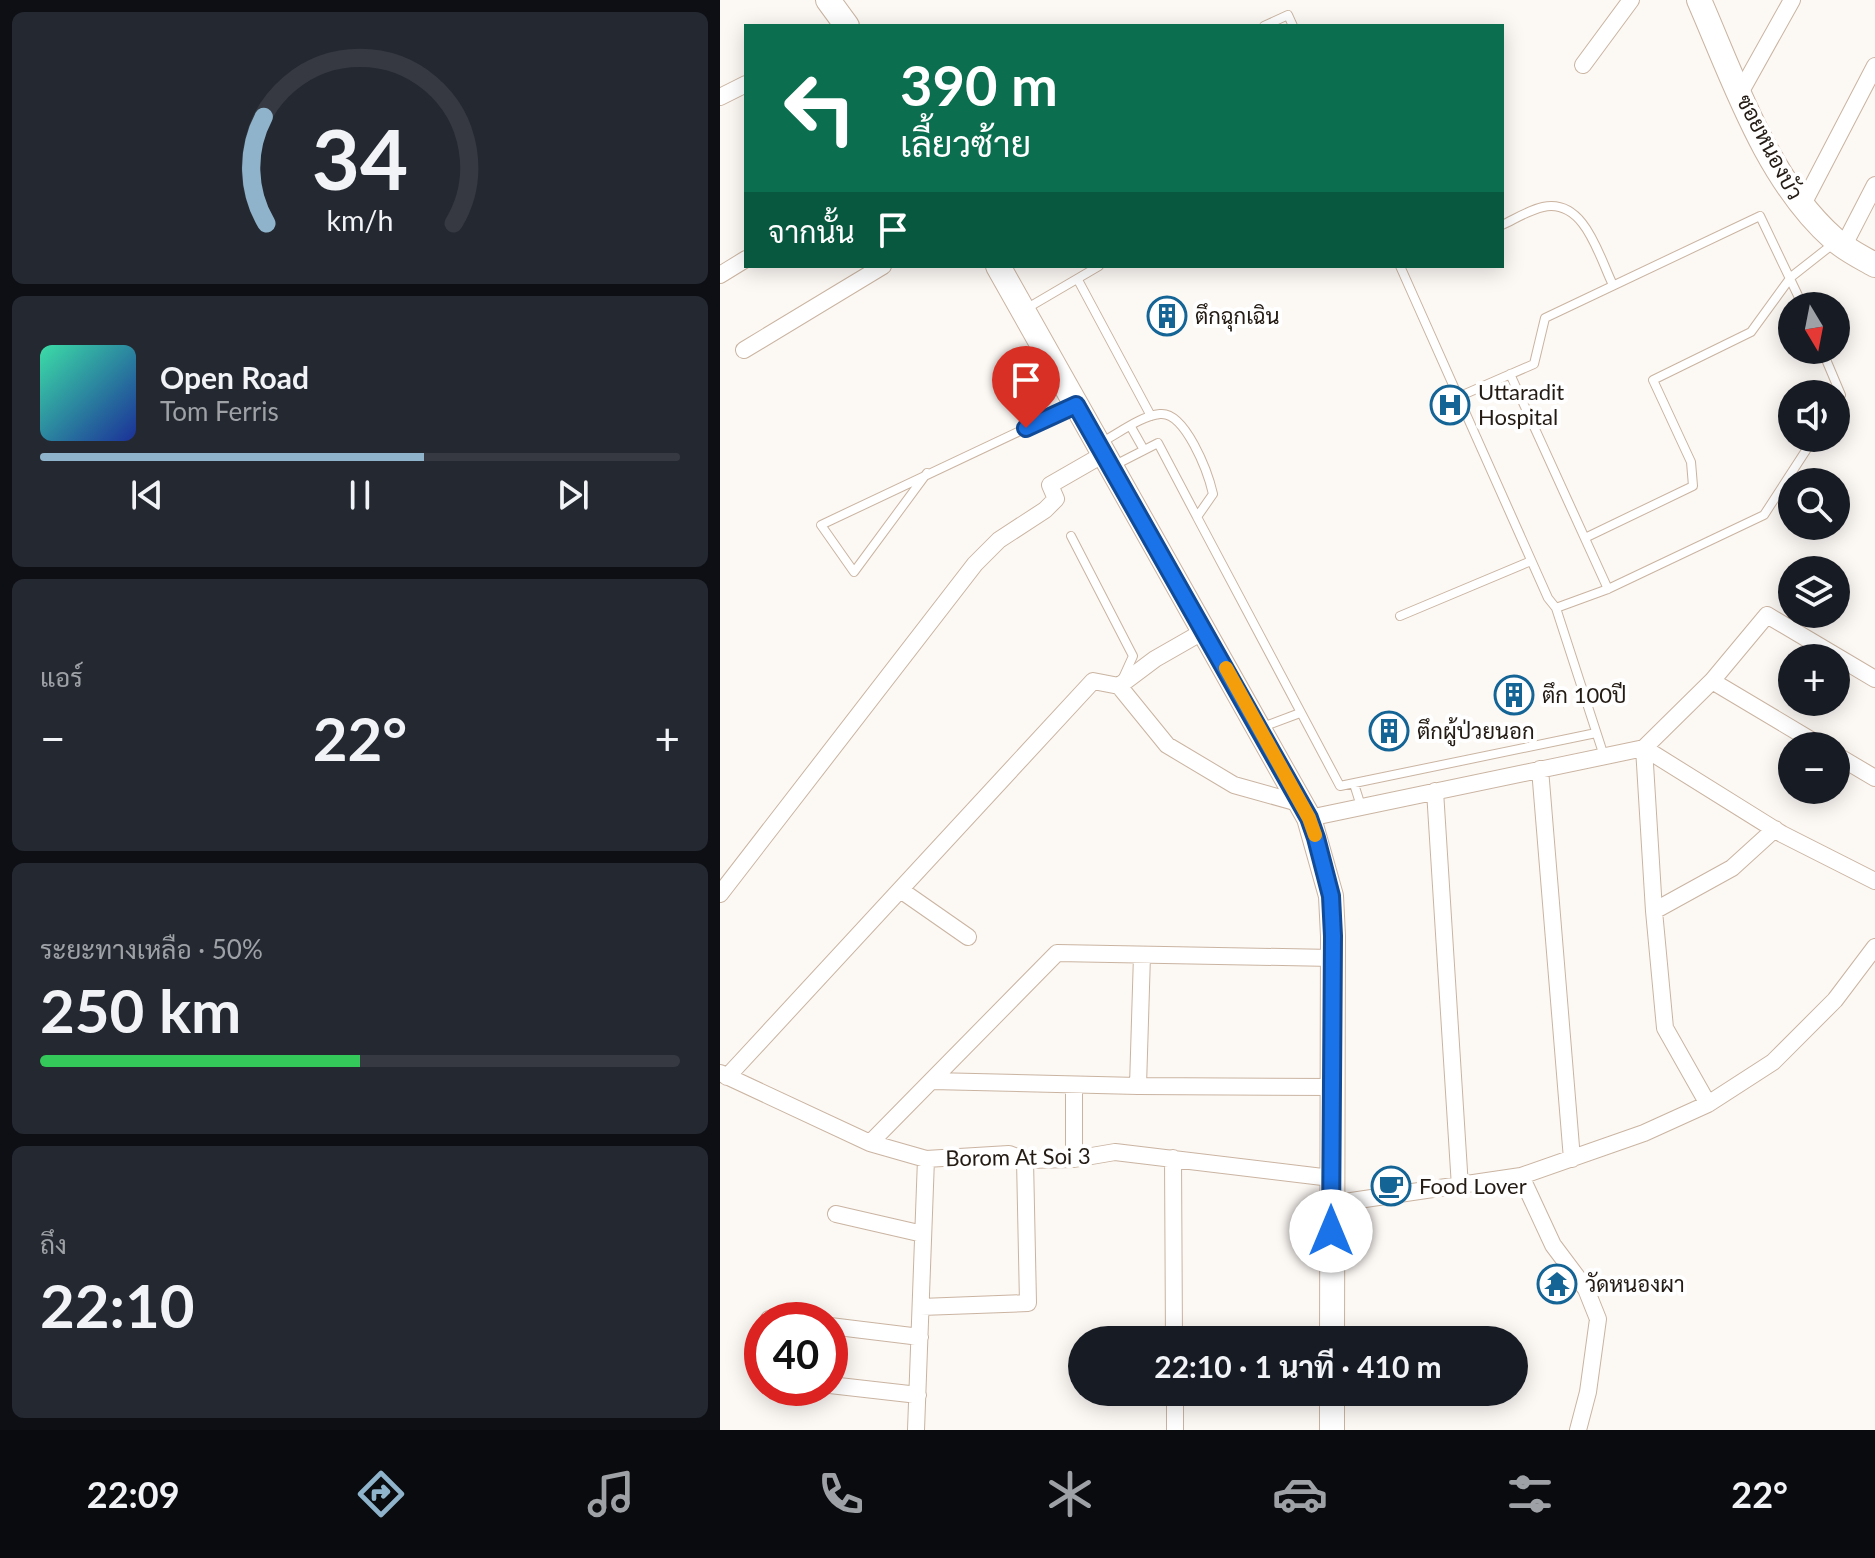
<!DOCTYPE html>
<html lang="th">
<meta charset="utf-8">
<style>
:root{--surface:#171b24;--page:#242831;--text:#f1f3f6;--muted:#9ea1a6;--line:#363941;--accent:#8eb3cb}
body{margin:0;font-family:Lato,Sarabun,sans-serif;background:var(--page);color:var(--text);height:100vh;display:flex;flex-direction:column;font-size:30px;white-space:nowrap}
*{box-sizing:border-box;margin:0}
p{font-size:26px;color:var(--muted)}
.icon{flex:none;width:44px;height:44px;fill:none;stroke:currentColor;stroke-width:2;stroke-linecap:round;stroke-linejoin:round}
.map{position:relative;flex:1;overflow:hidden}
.sheet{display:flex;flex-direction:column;gap:12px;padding:12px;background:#0d0f14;width:720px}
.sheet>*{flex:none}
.top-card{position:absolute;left:24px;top:24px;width:760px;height:244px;border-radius:0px;box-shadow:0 4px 20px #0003;background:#0b6e4f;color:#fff;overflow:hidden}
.needle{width:52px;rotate:170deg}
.fabs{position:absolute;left:1058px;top:292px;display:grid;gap:16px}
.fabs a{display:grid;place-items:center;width:72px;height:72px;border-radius:50%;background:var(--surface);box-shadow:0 4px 20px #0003;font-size:40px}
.speed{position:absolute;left:24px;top:1302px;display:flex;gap:16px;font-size:40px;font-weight:700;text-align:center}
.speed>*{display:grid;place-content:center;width:104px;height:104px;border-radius:50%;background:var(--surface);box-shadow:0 4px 20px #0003;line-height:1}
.speed .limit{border:12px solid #d22;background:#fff;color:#111}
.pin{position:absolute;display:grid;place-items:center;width:68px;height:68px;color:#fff;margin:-82px -34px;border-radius:50% 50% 50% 0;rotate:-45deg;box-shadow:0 0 8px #0007}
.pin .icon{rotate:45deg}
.me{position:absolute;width:88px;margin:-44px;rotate:0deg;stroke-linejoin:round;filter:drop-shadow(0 0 6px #0008)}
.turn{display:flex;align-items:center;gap:28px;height:168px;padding:0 24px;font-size:36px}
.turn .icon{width:104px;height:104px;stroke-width:2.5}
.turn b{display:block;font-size:56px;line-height:68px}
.then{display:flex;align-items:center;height:76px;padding:0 24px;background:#0003;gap:16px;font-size:30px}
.big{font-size:60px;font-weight:700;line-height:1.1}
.sheet .widget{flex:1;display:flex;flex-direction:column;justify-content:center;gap:12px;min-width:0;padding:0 28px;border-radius:12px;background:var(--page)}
.sheet .dial{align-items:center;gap:0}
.dial svg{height:208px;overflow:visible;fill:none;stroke:var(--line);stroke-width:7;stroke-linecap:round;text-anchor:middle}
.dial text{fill:var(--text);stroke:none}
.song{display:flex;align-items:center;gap:24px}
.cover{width:96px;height:96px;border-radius:12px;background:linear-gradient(135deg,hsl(160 70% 55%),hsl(230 70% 35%))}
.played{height:8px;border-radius:4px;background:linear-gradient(90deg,var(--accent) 60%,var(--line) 60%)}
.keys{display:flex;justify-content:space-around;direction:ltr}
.heat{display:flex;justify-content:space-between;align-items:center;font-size:44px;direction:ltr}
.charge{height:12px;border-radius:6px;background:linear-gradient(90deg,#34c759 50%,var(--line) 0)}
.trip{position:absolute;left:348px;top:1326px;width:460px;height:80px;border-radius:40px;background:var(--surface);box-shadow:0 4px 20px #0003;font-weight:700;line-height:80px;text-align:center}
.dock{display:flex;height:128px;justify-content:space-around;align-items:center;background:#090b0e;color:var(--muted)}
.dock .icon{width:56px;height:56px}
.dock .current{color:var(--accent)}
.dock b{font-size:36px;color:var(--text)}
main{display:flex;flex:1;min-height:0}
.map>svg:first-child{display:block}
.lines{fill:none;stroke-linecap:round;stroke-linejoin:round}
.lane-casing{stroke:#cab4a1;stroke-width:10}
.street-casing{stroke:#cab4a1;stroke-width:18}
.secondary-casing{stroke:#cab4a1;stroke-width:26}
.lane{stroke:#fff;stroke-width:8}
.street{stroke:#fff;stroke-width:16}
.secondary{stroke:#fff;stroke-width:24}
.route-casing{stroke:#114b97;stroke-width:20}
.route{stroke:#1a73e8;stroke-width:14}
.slow{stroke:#f59e0b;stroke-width:14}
.labels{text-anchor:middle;stroke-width:8;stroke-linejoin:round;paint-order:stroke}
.street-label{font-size:22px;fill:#231b14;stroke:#fff}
.poi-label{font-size:22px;fill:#231b14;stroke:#fff;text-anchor:start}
</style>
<main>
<section class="sheet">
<div class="widget dial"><svg viewBox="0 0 100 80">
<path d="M14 69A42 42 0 1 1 86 69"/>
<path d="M14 69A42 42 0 0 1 13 28" stroke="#8eb3cb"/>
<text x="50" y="56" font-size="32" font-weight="700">34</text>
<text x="50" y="72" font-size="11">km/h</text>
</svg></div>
<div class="widget">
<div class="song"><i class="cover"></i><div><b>Open Road</b><p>Tom Ferris</p></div></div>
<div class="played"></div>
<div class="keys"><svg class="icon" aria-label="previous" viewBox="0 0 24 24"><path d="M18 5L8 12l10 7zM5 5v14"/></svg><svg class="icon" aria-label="pause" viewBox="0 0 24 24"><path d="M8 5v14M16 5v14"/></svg><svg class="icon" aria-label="next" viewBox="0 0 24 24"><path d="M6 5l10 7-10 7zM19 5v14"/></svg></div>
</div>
<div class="widget"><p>แอร์</p>
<div class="heat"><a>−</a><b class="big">22°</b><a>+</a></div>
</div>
<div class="widget"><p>ระยะทางเหลือ · 50%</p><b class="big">250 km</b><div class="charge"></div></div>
<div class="widget"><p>ถึง</p><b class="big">22:10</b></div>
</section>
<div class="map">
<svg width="1155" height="1430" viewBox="0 0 1155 1430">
<rect width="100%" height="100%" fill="#fcf8f4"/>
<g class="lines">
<defs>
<path id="lane" d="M544,26L568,15L573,26
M782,225C795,219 809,210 823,207C865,198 879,257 893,285
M680,266L828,598L836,608L884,756
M358,280L431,416
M304,310L379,266
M1102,350L1121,395L1116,403
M790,374L888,589
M738,397L814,364L825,318L1040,216L1083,306
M411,427L424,450
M382,442C399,433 421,416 440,414C465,411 488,472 493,494L477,517L620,786L876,733
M393,466L438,443L477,517
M207,473L134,572L101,525L355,405
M351,536L413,656L403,678
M867,537L973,486L971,462L933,380L1031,332L1071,277L1113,244
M836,608L888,589L1044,515L1094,438
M680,616L811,561
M540,728L580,713
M634,784L641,806"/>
<path id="street" d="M863,65L911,0
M1020,93L1072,0
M0,97L26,84
M1082,206L1155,66
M1123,247L1155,185
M0,275L26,259
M24,350L163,266
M992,681L1101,746
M399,686L435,659L484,631
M924,748L934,911L945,1028L988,1104
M924,748L1062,834L1155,881
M1116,755L1155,778
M820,769L852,1159
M715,791L740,1187
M589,818L924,748L992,681L1047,615L1155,679
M182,891L248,937
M0,894L255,564L279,540L325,510L336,499L330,485L384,454
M934,911L1012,868L1055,829
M0,1073L150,1143L206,1159L289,1154L305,1160L354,1159L395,1152L611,1178
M7,1077L373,681L399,686L447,745L514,785L582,804
M212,1081L418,1086L612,1087
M354,1085V1159
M418,1086L422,955
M150,1143L337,953L613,958
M453,1158L454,1340
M801,1176L833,1245L866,1289L878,1319L868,1392L858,1430
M611,1204L801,1176L924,1133L988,1104L1053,1062L1115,1000L1155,947
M116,1214L203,1234
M201,1307L308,1303L305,1160
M49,1319L60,1320
M110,1326L200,1337
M110,1385L198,1395
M455,1392V1430
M196,1430L206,1159"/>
<path id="secondary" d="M108,0L127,26
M979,0C1014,80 1047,180 1114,239C1126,250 1141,257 1155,265
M278,266L589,818L611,896L613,936L612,1340
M612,1392V1430"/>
</defs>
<use href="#lane" class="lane-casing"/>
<use href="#street" class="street-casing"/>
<use href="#secondary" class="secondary-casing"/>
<use href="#lane" class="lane"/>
<use href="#street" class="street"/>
<use href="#secondary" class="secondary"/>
</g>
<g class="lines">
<defs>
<path id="route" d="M306,428L356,405L589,818L596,838L611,896L613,936L611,1231"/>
</defs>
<use href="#route" class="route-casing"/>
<use href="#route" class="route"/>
<path class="slow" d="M506,668L589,818L595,835"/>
</g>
<defs>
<symbol id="building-ring" viewBox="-11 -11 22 22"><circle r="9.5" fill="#fff" stroke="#146496" stroke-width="1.5"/><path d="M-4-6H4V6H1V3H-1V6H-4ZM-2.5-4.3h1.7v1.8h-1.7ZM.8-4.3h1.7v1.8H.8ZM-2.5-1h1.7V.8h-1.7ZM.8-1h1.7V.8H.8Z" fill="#146496"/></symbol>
<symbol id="hospital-ring" viewBox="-11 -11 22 22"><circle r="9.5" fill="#fff" stroke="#146496" stroke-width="1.5"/><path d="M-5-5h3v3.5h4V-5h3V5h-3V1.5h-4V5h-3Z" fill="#146496"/></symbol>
<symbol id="cafe-ring" viewBox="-11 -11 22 22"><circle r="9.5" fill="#fff" stroke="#146496" stroke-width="1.5"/><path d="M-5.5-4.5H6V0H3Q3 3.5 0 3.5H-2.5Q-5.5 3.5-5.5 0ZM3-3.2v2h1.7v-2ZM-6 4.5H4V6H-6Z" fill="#146496"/></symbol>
<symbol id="temple-ring" viewBox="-11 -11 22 22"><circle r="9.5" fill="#fff" stroke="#146496" stroke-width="1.5"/><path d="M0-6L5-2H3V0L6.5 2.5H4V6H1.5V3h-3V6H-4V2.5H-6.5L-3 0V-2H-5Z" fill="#146496"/></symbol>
</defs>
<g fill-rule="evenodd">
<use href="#building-ring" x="425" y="294" width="44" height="44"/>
<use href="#hospital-ring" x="708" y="383" width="44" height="44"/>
<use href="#building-ring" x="772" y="673" width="44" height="44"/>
<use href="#building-ring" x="647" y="709" width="44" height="44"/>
<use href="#cafe-ring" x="649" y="1164" width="44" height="44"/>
<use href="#temple-ring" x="815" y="1262" width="44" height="44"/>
</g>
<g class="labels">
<g class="street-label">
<text transform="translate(1050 147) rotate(62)" y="8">ซอยหนองบัว</text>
<text transform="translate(298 1157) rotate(-1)" y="8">Borom At Soi 3</text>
</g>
<g class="poi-label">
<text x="475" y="324">ตึกฉุกเฉิน</text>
<text x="758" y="400">Uttaradit<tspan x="758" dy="25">Hospital</tspan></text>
<text x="822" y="703">ตึก 100ปี</text>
<text x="697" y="739">ตึกผู้ป่วยนอก</text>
<text x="699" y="1194">Food Lover</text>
<text x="865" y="1292">วัดหนองผา</text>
</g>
</g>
</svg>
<div class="fabs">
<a><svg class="needle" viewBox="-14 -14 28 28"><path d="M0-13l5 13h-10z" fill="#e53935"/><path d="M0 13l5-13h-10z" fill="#9ea1a6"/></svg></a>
<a><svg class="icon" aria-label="sound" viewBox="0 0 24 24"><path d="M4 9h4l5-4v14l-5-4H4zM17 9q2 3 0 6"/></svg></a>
<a><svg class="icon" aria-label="search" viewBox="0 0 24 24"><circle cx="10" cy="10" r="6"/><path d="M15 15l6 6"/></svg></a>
<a><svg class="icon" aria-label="layers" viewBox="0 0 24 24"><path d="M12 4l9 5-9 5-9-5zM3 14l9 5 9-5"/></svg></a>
<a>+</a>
<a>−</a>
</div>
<div class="speed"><div class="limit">40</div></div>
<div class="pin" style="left:306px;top:428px;background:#d93025"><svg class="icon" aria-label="arrive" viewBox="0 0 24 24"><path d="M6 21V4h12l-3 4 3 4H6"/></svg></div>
<svg class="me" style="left:611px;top:1231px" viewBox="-20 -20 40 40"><circle r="19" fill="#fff"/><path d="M0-13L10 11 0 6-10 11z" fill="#1a73e8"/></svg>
<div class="trip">22:10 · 1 นาที · 410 m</div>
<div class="top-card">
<div class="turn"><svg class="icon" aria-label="left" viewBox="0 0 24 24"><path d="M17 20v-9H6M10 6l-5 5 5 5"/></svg><div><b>390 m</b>เลี้ยวซ้าย</div></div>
<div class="then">จากนั้น<svg class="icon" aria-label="arrive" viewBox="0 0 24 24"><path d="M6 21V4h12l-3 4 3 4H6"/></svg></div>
</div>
</div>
</main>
<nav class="dock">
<b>22:09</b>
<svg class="icon current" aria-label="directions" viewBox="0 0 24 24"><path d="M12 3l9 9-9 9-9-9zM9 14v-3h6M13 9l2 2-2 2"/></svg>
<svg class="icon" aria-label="music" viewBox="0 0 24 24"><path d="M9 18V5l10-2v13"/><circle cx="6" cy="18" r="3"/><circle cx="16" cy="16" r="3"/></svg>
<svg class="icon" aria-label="phone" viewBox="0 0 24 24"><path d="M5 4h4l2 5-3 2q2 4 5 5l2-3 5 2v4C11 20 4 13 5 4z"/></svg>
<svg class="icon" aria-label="climate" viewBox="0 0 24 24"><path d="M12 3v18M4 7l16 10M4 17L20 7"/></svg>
<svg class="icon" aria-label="car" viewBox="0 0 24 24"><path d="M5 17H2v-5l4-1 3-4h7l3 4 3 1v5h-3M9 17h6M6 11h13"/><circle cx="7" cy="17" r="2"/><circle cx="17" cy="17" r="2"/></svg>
<svg class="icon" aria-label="filters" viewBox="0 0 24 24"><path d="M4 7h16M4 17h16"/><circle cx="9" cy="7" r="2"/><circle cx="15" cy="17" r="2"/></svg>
<b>22°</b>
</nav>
